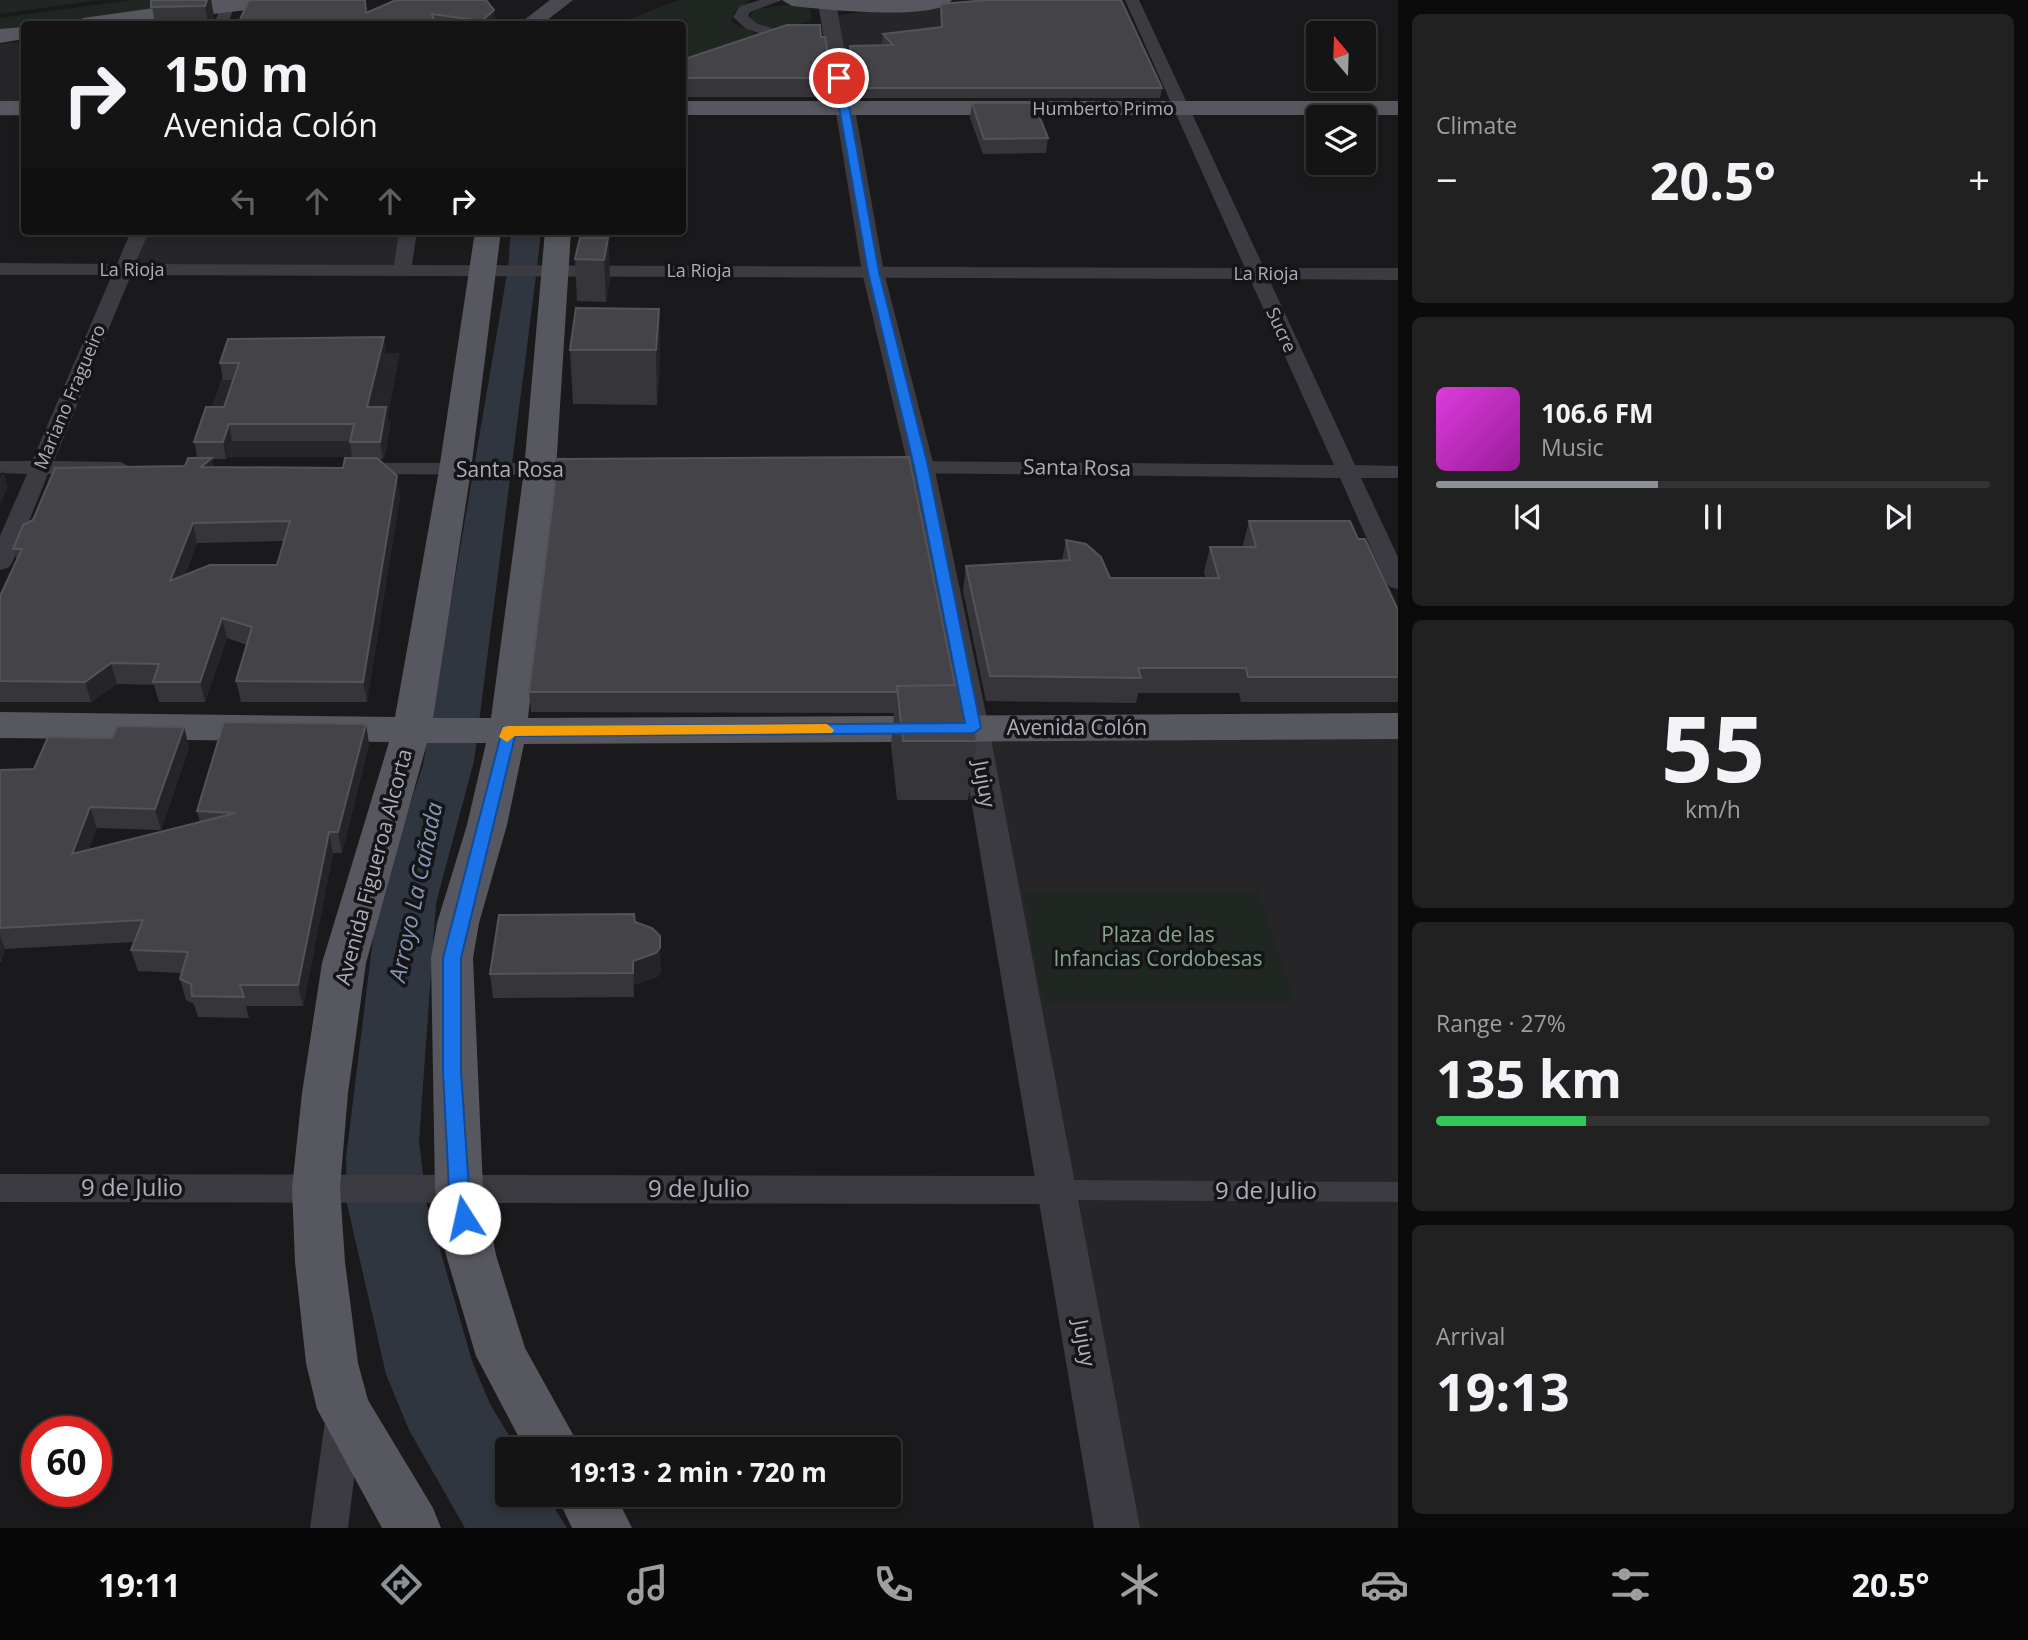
<!DOCTYPE html>
<meta charset="utf-8">
<style>
:root{--surface:#141415;--page:#212122;--text:#f1f3f6;--muted:#9d9ea0;--line:#333334;--accent:#8c9099}
body{margin:0;font-family:"Open Sans",sans-serif;background:var(--page);color:var(--text);height:100vh;display:flex;flex-direction:column;font-size:26px;white-space:nowrap}
*{box-sizing:border-box;margin:0}
p{font-size:23px;color:var(--muted)}
.icon{flex:none;width:38px;height:38px;fill:none;stroke:currentColor;stroke-width:2;stroke-linecap:round;stroke-linejoin:round}
.map{position:relative;flex:1;overflow:hidden}
.panel{display:flex;flex-direction:column;gap:14px;padding:14px;background:#0b0b0c;width:630px}
.panel>*{flex:none}
.guide{position:absolute;left:21px;top:21px;width:665px;height:214px;border-radius:7px;box-shadow:0 4px 10px #0003,0 0 0 2px var(--line);background:#141415;color:var(--text);overflow:hidden}
.needle{width:46px;rotate:341deg}
.tools{position:absolute;left:1306px;top:21px;display:grid;gap:14px}
.tools a{display:grid;place-items:center;width:70px;height:70px;border-radius:7px;background:var(--surface);box-shadow:0 4px 10px #0003,0 0 0 2px var(--line);font-size:35px}
.speed{position:absolute;left:21px;top:1416px;display:flex;gap:14px;font-size:35px;font-weight:700;text-align:center}
.speed>*{display:grid;place-content:center;width:91px;height:91px;border-radius:50%;background:var(--surface);box-shadow:0 4px 10px #0003,0 0 0 2px var(--line);line-height:1}
.speed .limit{border:10px solid #d22;background:#fff;color:#111}
.pin{position:absolute;display:grid;place-items:center;width:60px;height:60px;color:#fff;margin:-30px;border:4px solid #fff;border-radius:50%;box-shadow:0 2px 7px #0007}
.me{position:absolute;width:77px;margin:-38px;rotate:350deg;stroke-linejoin:round;filter:drop-shadow(0 0 5px #0008)}
.turn{display:flex;align-items:center;gap:24px;height:147px;padding:0 28px;font-size:32px}
.turn .icon{width:91px;height:91px;stroke-width:2.5}
.turn b{display:block;font-size:49px;line-height:60px}
.lanes{display:flex;align-items:center;height:66px;padding:0 28px;background:#0003;justify-content:center;gap:35px;direction:ltr}
.lanes .off{opacity:.35}
.big{font-size:52px;font-weight:700;line-height:1.1}
.panel .card{flex:1;display:flex;flex-direction:column;justify-content:center;gap:10px;min-width:0;padding:0 24px;border-radius:10px;background:var(--page)}
.panel .dial{align-items:center;gap:0}
.dial b{font-size:91px;line-height:1}
.song{display:flex;align-items:center;gap:21px}
.cover{width:84px;height:84px;border-radius:10px;background:linear-gradient(135deg,hsl(300 70% 55%),hsl(300 70% 35%))}
.played{height:7px;border-radius:4px;background:linear-gradient(90deg,var(--accent) 40%,var(--line) 40%)}
.keys{display:flex;justify-content:space-around;direction:ltr}
.heat{display:flex;justify-content:space-between;align-items:center;font-size:38px;direction:ltr}
.charge{height:10px;border-radius:5px;background:linear-gradient(90deg,#34c759 27%,var(--line) 0)}
.trip{position:absolute;left:495px;top:1437px;width:406px;height:70px;border-radius:7px;background:var(--surface);box-shadow:0 4px 10px #0003,0 0 0 2px var(--line);font-weight:700;line-height:70px;text-align:center}
.menu{display:flex;height:112px;justify-content:space-around;align-items:center;background:#080808;color:var(--muted)}
.menu .icon{width:49px;height:49px}
.menu .active{color:var(--accent)}
.menu b{font-size:32px;color:var(--text)}
main{display:flex;flex:1;min-height:0}
.map>svg:first-child{display:block}
.built{fill:#262629}
.green{fill:#202722}
.water{fill:#303640}
.lines{fill:none;stroke-linecap:round;stroke-linejoin:round}
.pedestrian{fill:#3b3b41;fill-rule:evenodd}
.minor{fill:#3b3b41;fill-rule:evenodd}
.tertiary{fill:#3b3b41;fill-rule:evenodd}
.secondary{fill:#494951;fill-rule:evenodd}
.primary{fill:#57575f;fill-rule:evenodd}
.wall{fill:#36363a;fill-rule:evenodd}
.shaded-wall{fill:#252528}
.building{fill:#434348;stroke:#53545a;stroke-width:2;fill-rule:evenodd}
.route{fill:#1a73e8;stroke:#114b97;stroke-width:2}
.slow{fill:#f59e0b}
.labels{text-anchor:middle;stroke-width:7;stroke-linejoin:round;paint-order:stroke}
.far-street-label{font-size:18px;fill:#adaebb;stroke:#151517}
.street-label{font-size:21px;fill:#adaebb;stroke:#151517}
.park-label{font-size:21px;fill:#84a58c;stroke:#151517}
.water-label{font-size:23px;font-style:italic;fill:#8596b4;stroke:#151517}
.near-street-label{font-size:24px;fill:#adaebb;stroke:#151517}
</style>
<main>
<div class="map">
<svg width="1398" height="1528" viewBox="0 0 1398 1528">
<rect width="100%" height="100%" fill="#1a1a1c"/>
<path class="built" d="M981,0H1043L895,79L839,78L838,15Z
M24,41V116H0V44Z
M144,231H400L394,265H134Z
M400,353L387,421L391,422L385,457H195L230,354Z
M974,728L1398,729V1528H1117Z"/>
<path class="green" d="M0,0H100L0,14Z
M132,0H281C195,6 111,24 24,24V33L0,36V18Z
M679,0H750L733,13L732,22L762,37L683,59L682,24H617Z
M796,4L809,6L812,20L777,32L749,19L752,12L758,9Z
M1259,891L1294,1002L1043,1003L1023,892Z"/>
<path class="water" d="M511,231H541L537,268L474,761L436,903L419,1141L426,1201L472,1361L490,1404L517,1449H508V1494L546,1495L567,1528H465L409,1430L386,1374L347,1204L346,1158L377,906L423,765L508,268Z"/>
<g class="lines">
<path class="pedestrian" d="M1057,1180L1398,1182V1202L1057,1200L1048,1197L1045,1190L1048,1183Z"/>
<path class="minor" d="M760,0H782L750,12L748,16L756,23L786,33V39L781,40L746,29L733,17L740,6Z
M1125,0H1139L1264,268H1398V280L1269,279L1355,465L1398,466V478H1361L1398,557V589L1390,587L1386,582L1340,478L898,473L887,467L898,461L1334,465L1250,279L131,275L54,461L121,462L132,468L121,474H48L12,563L8,568L0,570V536L27,474L0,473V461H32L112,275H0V263L117,264L131,231H149L135,264L394,265L399,231H417L412,265L1245,268Z
M223,1L235,4L228,24H214Z
M355,463H593L604,469L593,475L347,474L344,469Z
M0,1174L1057,1176L1069,1180L1073,1190L1069,1200L1057,1204L0,1202Z
M344,1397L357,1402L362,1414L348,1528H310L326,1414L331,1402Z"/>
<path class="tertiary" d="M821,0H833L836,3L884,272L934,466L989,728L1140,1528H1094L959,728L908,466L862,272L818,3Z"/>
<path class="secondary" d="M550,0H573L542,24H519Z"/>
<path class="primary" d="M211,0H291L281,6L126,24H72L83,18Z
M782,0H952C937,22 820,9 792,6Z
M24,27V39L0,43V29Z
M0,101H24V115H0Z
M682,101H1398V115H682Z
M475,231H501L471,470L433,718H491L524,470L545,231H571L556,470L528,718L1398,713V739L524,744L507,825L479,923L473,958L483,1189L496,1255L525,1348L581,1449H525L476,1356L446,1255L435,1189L431,958L437,923L467,825L486,743H427L366,963L348,1093L340,1188L345,1262L358,1363L368,1400L433,1508L441,1528H382L317,1409L306,1363L295,1262L292,1188L302,1093L322,963L389,742L0,738V712L395,717L439,470Z
M556,1494H615L632,1528H572Z"/>
</g>
<path class="wall" d="M151,0H211L214,16L212,24H155Z
M365,0L367,13L486,0L495,24H238Z
M941,4L1162,88L1160,98H857L849,56L850,46H883L882,44L883,34L941,27Z
M821,37L832,78L831,97H682V60Z
M972,103L1048,138L1046,153L983,154L970,118Z
M608,238L610,279L606,302L577,301L575,259Z
M659,309L660,363L657,405L573,404L570,350Z
M386,354L374,407H386L389,424L383,459H378L400,496L367,702H241L236,681L247,645L227,638L205,702H159L154,685L117,684L91,702H0V596L17,560L13,549L185,466L198,458L194,442L224,407L233,380H223L220,363ZM232,441H350L352,458L343,468L214,467L212,459H226ZM284,541L277,565L185,575L197,543Z
M1249,521L1358,539L1398,610V702H1241L1239,693H1138L1136,703L986,701L963,591L966,566L1062,561L1066,540L1110,578H1206L1204,572L1210,547H1243V545Z
M955,685L977,741L968,800H897L891,745L894,713L531,712L529,692Z
M366,724L369,744L342,853H333L303,1006H246L249,1018L198,1017L194,1004L186,1000L180,979L181,973L138,971L131,950L134,942L5,949L1,962H0V770L34,769L112,738L184,727L189,748L161,830L97,828L89,849L200,822L197,811Z
M635,922L661,972L657,977L634,985V997L493,998L490,974Z"/>
<path class="shaded-wall" d="M207,0H211L214,16L212,24H208L205,6Z
M494,10L495,24H482V21Z
M608,238L610,279L606,302L604,260Z
M659,309L660,363L657,405L656,350Z
M384,337L386,354L370,424L367,407Z
M386,407L389,424L383,459L380,442Z
M229,424L232,441L226,459L223,442Z
M212,458L216,477L201,467Z
M3,470L8,487L0,504V477Z
M397,476L400,496L367,702L363,682Z
M193,523L197,543L175,602L170,581Z
M222,618L227,638L205,702L200,682Z
M111,663L117,684L91,702L85,682Z
M366,724L369,744L342,853L338,832Z
M184,727L189,748L161,830L155,809Z
M90,807L97,828L80,875L72,854Z
M329,832L333,853L303,1006L298,985Z
M0,936L5,949L1,962L0,958Z
M660,948L661,972L657,977L634,985V997L633,961Z"/>
<path class="building" d="M151,0H207L205,6L151,7Z
M249,0H365L366,13L396,0H486L494,10L482,21L432,14L435,24H238Z
M988,0H1121L1162,88H857L850,46L893,45L883,34L942,27L941,4Z
M787,25H820L821,37H825L832,78H682V60Z
M972,103H1034L1048,138L984,139Z
M580,238H608L604,260L575,259Z
M576,308L659,309L656,350H570Z
M384,337L367,407H386L380,442H350L354,424H229L223,442H194L206,407H224L239,363H220L228,339Z
M909,457L955,685L897,686V692H529L558,459Z
M188,458H212L201,467L343,468L345,458H377L397,476L363,682L236,681L252,627L222,618L200,682H153L159,664L111,663L85,682L0,681V596L22,549H13L23,525L33,520L55,468L185,466ZM290,521L277,565H210L170,581L193,523Z
M1249,521H1350L1358,539H1365L1398,610V677H1248L1246,668H1138L1141,678L990,676L966,566L1070,560L1066,540L1086,544L1101,557L1110,578H1219L1210,547H1256Z
M967,685L977,741H903L897,686Z
M224,722L366,724L338,832H329L298,985H240L244,997L192,996L191,984L180,979L188,952L131,950L143,920L0,928V770L34,769L48,737L112,738L117,726L184,727L155,809L90,807L72,854L236,813L197,811Z
M634,914L635,922L652,928L660,936V948L656,953L633,961V973L490,974L499,915Z"/>
<path class="route" d="M839,76L844,78L879,272L928,466L981,728L974,733L515,736L461,958V1072L469,1189L474,1218L471,1224L464,1227L457,1224L449,1189L443,1072V958L503,727L965,723L914,466L868,272L834,78Z"/>
<path class="slow" d="M827,724L834,730L832,733L515,736L507,742L499,737L503,727L508,726Z"/>
<g class="labels">
<g class="far-street-label">
<text x="1103" y="115">Humberto Primo</text>
<text x="132" y="276">La Rioja</text>
<text x="699" y="277">La Rioja</text>
<text x="1266" y="280">La Rioja</text>
<text transform="translate(1281 330) rotate(65)" y="6">Sucre</text>
<text transform="translate(70 397) rotate(-67)" y="6">Mariano Fragueiro</text>
</g>
<g class="street-label">
<text transform="translate(1077 468) rotate(1)" y="7">Santa Rosa</text>
<text x="510" y="477">Santa Rosa</text>
<text x="1077" y="735">Avenida Colón</text>
<text transform="translate(984 784) rotate(80)" y="7">Jujuy</text>
<text transform="translate(374 867) rotate(-75)" y="7">Avenida Figueroa Alcorta</text>
<text transform="translate(1084 1343) rotate(80)" y="7">Jujuy</text>
</g>
<g class="park-label">
<text x="1158" y="942">Plaza de las<tspan x="1158" dy="24">Infancias Cordobesas</tspan></text>
</g>
<g class="water-label">
<text transform="translate(416 892) rotate(-78)" y="8">Arroyo La Cañada</text>
</g>
<g class="near-street-label">
<text x="132" y="1196">9 de Julio</text>
<text x="699" y="1197">9 de Julio</text>
<text x="1266" y="1199">9 de Julio</text>
</g>
</g>
</svg>
<div class="tools">
<a><svg class="needle" viewBox="-14 -14 28 28"><path d="M0-13l5 13h-10z" fill="#e53935"/><path d="M0 13l5-13h-10z" fill="#9d9ea0"/></svg></a>
<a><svg class="icon" aria-label="layers" viewBox="0 0 24 24"><path d="M12 4l9 5-9 5-9-5zM3 14l9 5 9-5"/></svg></a>
</div>
<div class="speed"><div class="limit">60</div></div>
<div class="pin" style="left:839px;top:78px;background:#d93025"><svg class="icon" aria-label="arrive" viewBox="0 0 24 24"><path d="M6 21V4h12l-3 4 3 4H6"/></svg></div>
<svg class="me" style="left:464px;top:1218px" viewBox="-20 -20 40 40"><circle r="19" fill="#fff"/><path d="M0-13L10 11 0 6-10 11z" fill="#1a73e8"/></svg>
<div class="trip">19:13 · 2 min · 720 m</div>
<div class="guide">
<div class="turn"><svg class="icon" aria-label="right" viewBox="0 0 24 24"><path d="M7 20v-9h11M14 6l5 5-5 5"/></svg><div><b>150 m</b>Avenida Colón</div></div>
<div class="lanes"><svg class="icon off" aria-label="left" viewBox="0 0 24 24"><path d="M17 20v-9H6M10 6l-5 5 5 5"/></svg><svg class="icon off" aria-label="ahead" viewBox="0 0 24 24"><path d="M12 20V5M6 11l6-6 6 6"/></svg><svg class="icon off" aria-label="ahead" viewBox="0 0 24 24"><path d="M12 20V5M6 11l6-6 6 6"/></svg><svg class="icon" aria-label="right" viewBox="0 0 24 24"><path d="M7 20v-9h11M14 6l5 5-5 5"/></svg></div>
</div>
</div>
<section class="panel">
<div class="card"><p>Climate</p>
<div class="heat"><a>−</a><b class="big">20.5°</b><a>+</a></div>
</div>
<div class="card">
<div class="song"><i class="cover"></i><div><b>106.6 FM</b><p>Music</p></div></div>
<div class="played"></div>
<div class="keys"><svg class="icon" aria-label="previous" viewBox="0 0 24 24"><path d="M18 5L8 12l10 7zM5 5v14"/></svg><svg class="icon" aria-label="pause" viewBox="0 0 24 24"><path d="M8 5v14M16 5v14"/></svg><svg class="icon" aria-label="next" viewBox="0 0 24 24"><path d="M6 5l10 7-10 7zM19 5v14"/></svg></div>
</div>
<div class="card dial"><b>55</b><p>km/h</p></div>
<div class="card"><p>Range · 27%</p><b class="big">135 km</b><div class="charge"></div></div>
<div class="card"><p>Arrival</p><b class="big">19:13</b></div>
</section>
</main>
<nav class="menu">
<b>19:11</b>
<svg class="icon active" aria-label="directions" viewBox="0 0 24 24"><path d="M12 3l9 9-9 9-9-9zM9 14v-3h6M13 9l2 2-2 2"/></svg>
<svg class="icon" aria-label="music" viewBox="0 0 24 24"><path d="M9 18V5l10-2v13"/><circle cx="6" cy="18" r="3"/><circle cx="16" cy="16" r="3"/></svg>
<svg class="icon" aria-label="phone" viewBox="0 0 24 24"><path d="M5 4h4l2 5-3 2q2 4 5 5l2-3 5 2v4C11 20 4 13 5 4z"/></svg>
<svg class="icon" aria-label="climate" viewBox="0 0 24 24"><path d="M12 3v18M4 7l16 10M4 17L20 7"/></svg>
<svg class="icon" aria-label="car" viewBox="0 0 24 24"><path d="M5 17H2v-5l4-1 3-4h7l3 4 3 1v5h-3M9 17h6M6 11h13"/><circle cx="7" cy="17" r="2"/><circle cx="17" cy="17" r="2"/></svg>
<svg class="icon" aria-label="filters" viewBox="0 0 24 24"><path d="M4 7h16M4 17h16"/><circle cx="9" cy="7" r="2"/><circle cx="15" cy="17" r="2"/></svg>
<b>20.5°</b>
</nav>
